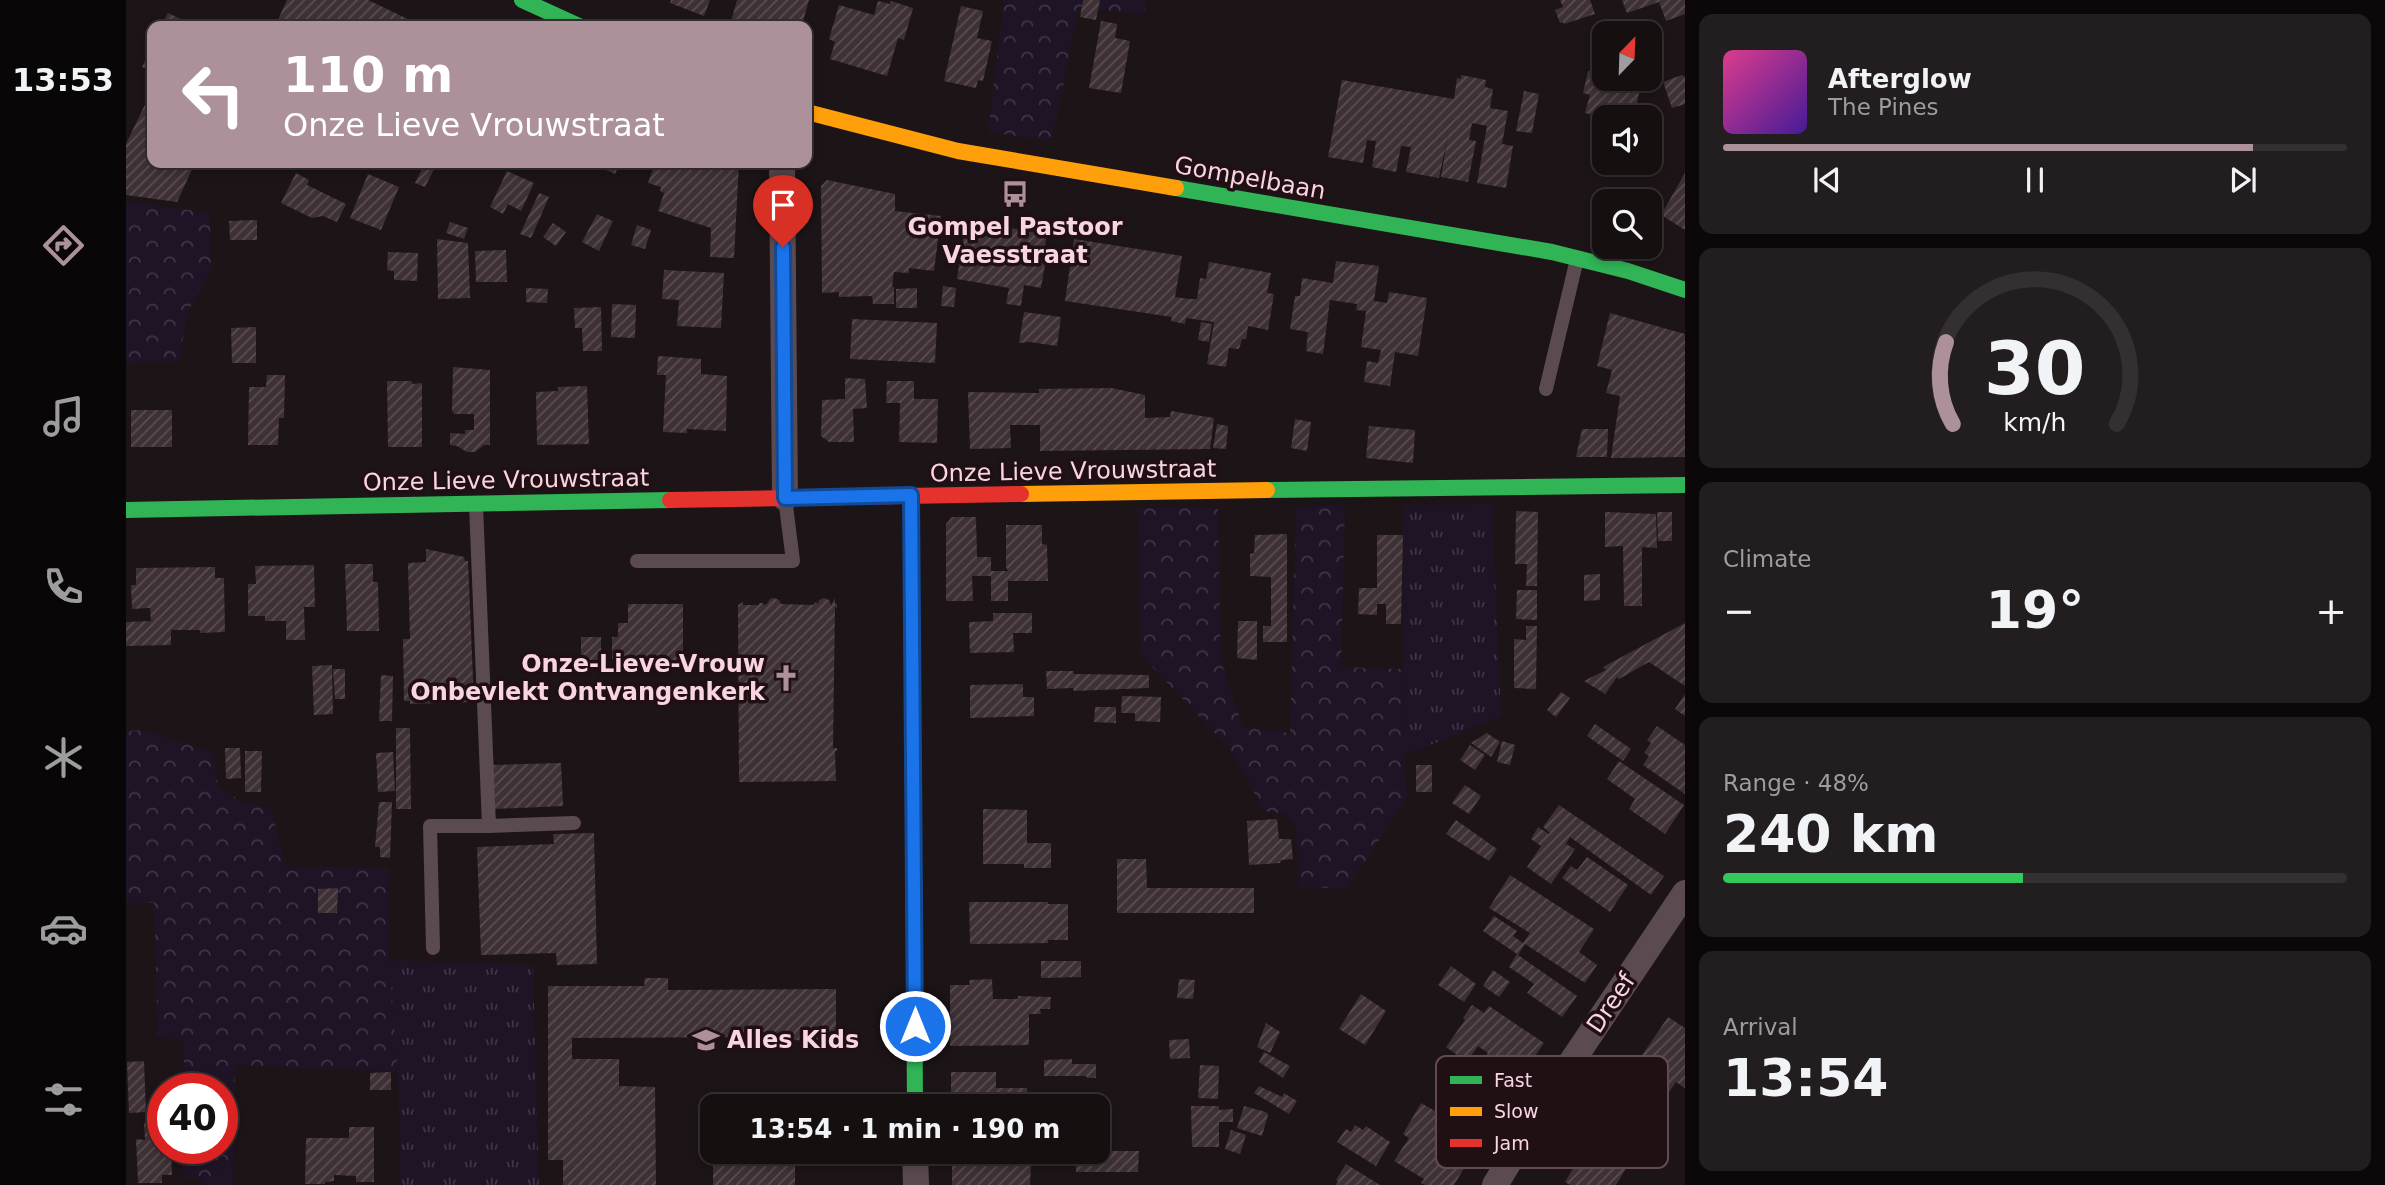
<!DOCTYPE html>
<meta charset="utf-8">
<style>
:root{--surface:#150f10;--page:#221d1e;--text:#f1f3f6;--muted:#9d9c9f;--line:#342f30;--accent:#ac919a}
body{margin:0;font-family:"DejaVu Sans",sans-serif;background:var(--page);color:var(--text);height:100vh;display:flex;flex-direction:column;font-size:26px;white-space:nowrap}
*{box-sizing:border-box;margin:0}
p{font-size:23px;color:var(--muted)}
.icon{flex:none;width:38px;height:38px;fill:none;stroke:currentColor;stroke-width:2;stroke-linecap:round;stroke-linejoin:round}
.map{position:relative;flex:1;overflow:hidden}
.sheet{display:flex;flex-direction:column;gap:14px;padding:14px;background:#0c0809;width:700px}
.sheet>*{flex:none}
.top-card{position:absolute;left:21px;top:21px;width:665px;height:147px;border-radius:14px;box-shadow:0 4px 10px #0003,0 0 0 2px var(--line);background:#ac919a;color:#fff;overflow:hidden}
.needle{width:46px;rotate:23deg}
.buttons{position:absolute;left:1466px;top:21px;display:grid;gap:14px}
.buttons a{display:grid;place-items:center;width:70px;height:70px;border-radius:14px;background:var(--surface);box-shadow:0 4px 10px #0003,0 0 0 2px var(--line);font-size:35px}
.speed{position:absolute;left:21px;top:1073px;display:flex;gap:14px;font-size:35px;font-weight:700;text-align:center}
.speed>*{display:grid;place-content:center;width:91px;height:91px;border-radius:50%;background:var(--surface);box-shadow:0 4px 10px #0003,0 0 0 2px var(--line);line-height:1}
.speed .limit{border:10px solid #d22;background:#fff;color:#111}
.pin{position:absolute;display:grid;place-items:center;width:60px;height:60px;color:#fff;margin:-72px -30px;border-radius:50% 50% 50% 0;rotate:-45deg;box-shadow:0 0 7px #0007}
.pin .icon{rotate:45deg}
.me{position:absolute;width:77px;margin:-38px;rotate:0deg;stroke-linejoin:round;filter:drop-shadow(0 0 5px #0008)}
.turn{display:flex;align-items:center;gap:24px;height:147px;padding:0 21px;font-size:32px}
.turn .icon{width:91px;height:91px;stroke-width:2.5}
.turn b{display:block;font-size:49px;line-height:60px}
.big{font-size:52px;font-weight:600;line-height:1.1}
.sheet .tile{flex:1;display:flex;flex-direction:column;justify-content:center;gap:10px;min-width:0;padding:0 24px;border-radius:14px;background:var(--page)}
.sheet .dial{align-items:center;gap:0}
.dial svg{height:182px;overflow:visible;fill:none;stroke:var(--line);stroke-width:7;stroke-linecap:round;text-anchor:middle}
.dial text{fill:var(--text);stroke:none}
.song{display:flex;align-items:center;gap:21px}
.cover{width:84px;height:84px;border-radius:10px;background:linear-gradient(135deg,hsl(330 70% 55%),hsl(260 70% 35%))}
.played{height:7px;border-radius:4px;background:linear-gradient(90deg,var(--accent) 85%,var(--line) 85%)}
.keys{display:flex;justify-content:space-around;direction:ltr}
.heat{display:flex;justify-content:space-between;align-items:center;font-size:38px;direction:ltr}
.charge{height:10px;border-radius:5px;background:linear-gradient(90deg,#34c759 48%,var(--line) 0)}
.trip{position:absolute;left:574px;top:1094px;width:410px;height:70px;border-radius:14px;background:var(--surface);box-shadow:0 4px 10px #0003,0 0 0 2px var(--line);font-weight:600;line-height:70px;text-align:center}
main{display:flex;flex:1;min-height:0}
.tabs{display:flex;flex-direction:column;width:126px;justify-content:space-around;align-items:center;background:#080606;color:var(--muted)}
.tabs .icon{width:49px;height:49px}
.tabs .active{color:var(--accent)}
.tabs b{font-size:32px;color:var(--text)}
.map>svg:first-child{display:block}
.grass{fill:url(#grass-tufts)}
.forest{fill:url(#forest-crowns)}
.building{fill:url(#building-hatch)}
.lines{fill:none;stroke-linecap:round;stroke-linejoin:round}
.lane{stroke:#5c4a51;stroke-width:14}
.street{stroke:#5c4a51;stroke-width:26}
.fast{stroke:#30b455;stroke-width:16}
.slow{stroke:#ff9f0a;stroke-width:16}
.jam{stroke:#e5322d;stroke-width:16}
.route-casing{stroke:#114b97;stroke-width:18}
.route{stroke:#1a73e8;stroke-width:12}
.labels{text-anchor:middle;stroke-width:7;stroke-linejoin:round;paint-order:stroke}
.street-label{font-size:24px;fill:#f9d4e1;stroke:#201014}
.poi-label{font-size:24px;font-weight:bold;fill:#f9d4e1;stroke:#201014}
.key{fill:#201014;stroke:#614b52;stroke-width:2}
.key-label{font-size:19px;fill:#f9d4e1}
</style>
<main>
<nav class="tabs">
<b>13:53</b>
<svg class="icon active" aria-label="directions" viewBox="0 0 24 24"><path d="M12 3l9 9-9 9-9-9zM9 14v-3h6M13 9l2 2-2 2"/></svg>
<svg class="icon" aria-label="music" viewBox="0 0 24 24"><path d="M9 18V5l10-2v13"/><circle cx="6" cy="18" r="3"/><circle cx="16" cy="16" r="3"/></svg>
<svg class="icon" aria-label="phone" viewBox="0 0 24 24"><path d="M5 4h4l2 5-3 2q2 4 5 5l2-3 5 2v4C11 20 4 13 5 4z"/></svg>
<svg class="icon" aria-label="climate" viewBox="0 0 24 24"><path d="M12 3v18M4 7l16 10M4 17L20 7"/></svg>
<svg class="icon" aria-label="car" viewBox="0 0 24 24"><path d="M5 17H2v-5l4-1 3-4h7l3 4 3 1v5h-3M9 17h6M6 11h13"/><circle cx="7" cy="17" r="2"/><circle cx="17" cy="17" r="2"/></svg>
<svg class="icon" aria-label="filters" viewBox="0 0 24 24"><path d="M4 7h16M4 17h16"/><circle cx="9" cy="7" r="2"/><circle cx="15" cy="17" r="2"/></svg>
</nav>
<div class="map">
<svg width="1559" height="1185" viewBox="0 0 1559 1185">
<defs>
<pattern id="grass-tufts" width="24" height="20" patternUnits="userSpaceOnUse" patternTransform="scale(1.75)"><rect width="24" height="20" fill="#1e1426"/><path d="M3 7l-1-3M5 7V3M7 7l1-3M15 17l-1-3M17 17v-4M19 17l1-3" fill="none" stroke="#3f3545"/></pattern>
<pattern id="forest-crowns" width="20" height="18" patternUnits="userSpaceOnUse" patternTransform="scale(1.75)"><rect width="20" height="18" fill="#1e1426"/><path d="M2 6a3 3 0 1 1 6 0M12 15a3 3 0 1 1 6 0" fill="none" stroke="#3f3545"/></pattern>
<pattern id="building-hatch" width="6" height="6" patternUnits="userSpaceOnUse" patternTransform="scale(1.75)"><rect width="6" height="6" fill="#3e3135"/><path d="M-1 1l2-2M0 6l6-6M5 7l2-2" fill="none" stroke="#5b4e52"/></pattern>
</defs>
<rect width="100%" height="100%" fill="#1c1416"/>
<path class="grass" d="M1366,504L1375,716L1278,756L1277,505Z
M263,960L407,965L413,1185H274L272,1072Z"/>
<path class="forest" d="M878,0H1019L1018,15L953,7L926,141L862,132Z
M0,201L84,213L85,272L63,309L52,362L0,363Z
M1219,505L1215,667L1277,669L1278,756L1281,798L1221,889L1172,886L1170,824L1159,814L1138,811L1103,748L1015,655L1012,508H1092L1095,661L1117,727L1164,733L1170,507Z
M20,730L87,753L92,786L115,801L145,808L160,868L263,867V960L272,1072L109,1065L107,1185H77V1179L57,1178V1148H96V1088H58V1040L32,1037L28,903H0V731Z"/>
<path class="building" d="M161,0H242L290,23L289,26H149Z
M545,0H584L578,16L544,3Z
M611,0H683L676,25L671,23L670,26H607L604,25Z
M957,0H974L970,20L954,17Z
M1434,0H1464L1469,14L1438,24L1437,22L1434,23L1429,10L1437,7Z
M1496,0H1559V14L1540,21L1533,2L1501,13Z
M752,1L764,4L765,1L787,8L778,40L772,38L761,76L704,59L709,42L703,39L713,5L748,15Z
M835,6L857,11L851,38L866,41L857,81L852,80L850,88L818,81Z
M42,13L59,21L56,26H35Z
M975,21L991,24L989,38L1004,41L995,93L963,88Z
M26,45V71L16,67Z
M1462,71L1479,75V79H1490L1515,84L1508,117H1479V137L1470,135L1474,116L1459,113L1464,95L1457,93Z
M1335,75L1360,80L1359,87L1367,89L1364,108L1382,111L1376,144L1387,146L1380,188L1351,183L1361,126L1346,123L1343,140L1350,141L1342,182L1315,177L1322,135L1313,178L1280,172L1285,147L1275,146L1270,172L1246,167L1250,141L1241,140L1237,163L1202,157L1216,80L1328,99L1331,78L1335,79Z
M1556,75L1559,77V104L1546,108L1537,82Z
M26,90V163H69L51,202L0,195V144Z
M1398,91L1413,94L1406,133L1390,131Z
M244,163H263L259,170Z
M476,163H494L489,174L474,167Z
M529,163H613L608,258L584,257L585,228L532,211L538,193L534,191L535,187L522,183Z
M298,165L308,169L299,187L289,183Z
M381,171L408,183L395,211L382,204L377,214L364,207Z
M170,173L183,180L181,185L220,204L211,222L197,216L186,218L155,203Z
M1559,173V230L1535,215Z
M242,174L273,187L255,230L224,218Z
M701,180L769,194V211L815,216L808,271L783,268V273L768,272L766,287H768V304H747L746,296L713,297V292L696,293L695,186Z
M413,193L423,197L405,238L394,234Z
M471,214L487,221L473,251L456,242Z
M131,220V240H104L103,221Z
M840,221L921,234L918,252L921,253L915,288L898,285L895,306L880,304L883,288L831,279Z
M324,222L342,228L338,239L320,233Z
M427,223L440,232L430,246L417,237Z
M511,225L525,230L519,249L505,245Z
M311,239L342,243L344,298L312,299Z
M948,239L1056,256L1049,297L1063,299H1071L1074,278L1080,279L1083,262L1145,273L1141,293L1148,294L1142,330L1122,326L1120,339H1116L1113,349L1103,348L1100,367L1081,364L1088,322L1060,318L1059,324L1045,321L1046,317L939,301Z
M380,250L381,282H350L349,251Z
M262,252L292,253L291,281L268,280V271L261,270Z
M1210,261L1253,266L1248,301L1261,303L1263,292L1301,298L1292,356L1269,352L1264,386L1238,382L1241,361L1252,363L1255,350L1235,347L1240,311L1230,310L1231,304L1204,300L1197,354L1180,351L1182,332L1164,329L1169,296H1174L1176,278L1207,283Z
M538,270L598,273L595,328L551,326L553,300L536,299Z
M817,286L830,288L828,307L815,306Z
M400,288L422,289L421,303L400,302Z
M791,288V308H770V289Z
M486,304L510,305L509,338L485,337Z
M475,307L476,351H457L456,328H449L448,308Z
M898,312L935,317L931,346L904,342L893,343Z
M1484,313L1559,334V457L1485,458L1494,396L1480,393L1486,370L1471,366Z
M726,319L811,323L809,363L724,359Z
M1075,322L1086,324L1083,342L1072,340Z
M130,327V363H106L105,328Z
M532,356L575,359V374L601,376L600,431L561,429V433L537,432L540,375H531Z
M327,367L364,370V445H358L349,452H341L331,446L324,445V433L339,434V430H348V414H328L326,410Z
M141,375H159L158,418H153L152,445H122L123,387H140Z
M719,378L739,379L741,408L727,409L728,442H703L695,436L696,400L719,399Z
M261,381H286V384L296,383V447H262Z
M761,381H788V399H812L811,443L773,442L774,403H760Z
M461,386L463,444L411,445L410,392L432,391V387Z
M985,388L1019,395V418L1044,417L1045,411L1088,418L1084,449L914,451V425H884L885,448L844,449L842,392L913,393V389Z
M5,410H46V447H5Z
M1169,419L1185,422L1181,451L1165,448Z
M1091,424L1102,426L1100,449L1087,448Z
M1243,426L1289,430L1287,463L1240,458Z
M1456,429H1482L1481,457H1450Z
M1390,511L1412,512L1411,586H1400L1401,564H1389Z
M1479,512L1530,514L1531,548L1516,547V606H1498L1497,546L1479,547Z
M1531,512H1546V541H1532Z
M826,517H850L851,557H865V571H882L880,567V525H916V544L921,545L922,581H882V601H865V576H846L847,601H820V524Z
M1161,534V642H1137V626H1145V577L1124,576V554L1128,553L1129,535Z
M1251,535H1277L1275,624H1260V604H1251V615L1232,614L1233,588H1251Z
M300,549L338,557L339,561H342L348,702L284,704V701H278L277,639H284L282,563L300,562Z
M219,564H247V582H252L253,631H221Z
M188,565L189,607H178L179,640H160V621H139V616H122V584H130L129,566Z
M89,567V578H98L99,632L74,633V630H45V645L0,646V622L25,621L24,608L6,609L5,585H10V568Z
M1474,574V600L1458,601V575Z
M1391,590H1411V620L1390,619Z
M648,598L653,600L655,604L687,605L690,602L692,604L693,600L698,598L703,600L705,605L709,598V604H711V608L709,607L707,748H711V751H709L710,781L613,782L612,605L617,602V605H633V603H637V605L641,604L644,599Z
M502,604H557V661H499L498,658L486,659V637H492V623H502Z
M867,613H906V633H887L888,652L844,653L843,622L867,621Z
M1112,621H1131V660L1111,658Z
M1559,623V686L1523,662L1493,679L1491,677L1479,694L1458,681L1480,670L1477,667Z
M1400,626H1411L1410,689L1388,688V639L1400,640Z
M455,637H475V667H455Z
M206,665L207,714L188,715L186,666Z
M207,669H219V699H209Z
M920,671H947L948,674L1023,675V688L948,691L947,688L921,689Z
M255,675L267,676L266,721H253Z
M897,684V697H908V716L844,718V685Z
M1435,692L1444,698L1430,717L1421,710Z
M1559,694V716L1549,709Z
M996,696L1035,697L1034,722L1009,721V713H995Z
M969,707H990V723L968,722Z
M1469,724L1505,749L1497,761L1461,736Z
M1531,726L1559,745V794L1517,765L1523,756L1518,753L1525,743L1521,740Z
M270,728H284L285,809H270Z
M1361,733L1374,742L1365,757L1345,743Z
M1376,741L1389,745L1384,765L1371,762Z
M1344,745L1359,755L1349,770L1334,760Z
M99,748H114L115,778L100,779Z
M119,751H136L135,792H119Z
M267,752L269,791L252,792L250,753Z
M1493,761L1558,805L1539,834L1503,809L1509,799L1481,779Z
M435,763L437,806L369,809L367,765Z
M1290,765H1306V792H1290Z
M1339,785L1355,796L1343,814L1326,803Z
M253,802H266L264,858L254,857V847H249Z
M1433,805L1538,876L1525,895L1444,837L1440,844L1449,849L1425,884L1401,867L1415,846L1405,839L1412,827L1423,834L1424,833L1417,827Z
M857,809L901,810V843H925V868H898V864H857Z
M1151,819L1153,839H1165L1167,859L1155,860L1154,863L1123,865L1121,821Z
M1330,820L1371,849L1363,861L1320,834Z
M468,833L471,964L431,965L430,953L355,955L351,847L428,844L427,834Z
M1461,857L1502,885L1484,912L1436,878L1445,866L1451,870Z
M991,859H1020L1021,888H1128V913H991Z
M1384,875L1468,929L1453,952L1471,965L1459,983L1399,944L1392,955L1451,996L1436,1017L1401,993L1408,984L1383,967L1391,954L1357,931L1368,916L1391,931L1387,936L1397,943L1404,933L1363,908Z
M212,888L211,913H192V889Z
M843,902H922V904H942V940H922V943L844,944Z
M915,961H955V977L915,978Z
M1325,966L1350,984L1338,1002L1312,985Z
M1367,970L1384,982L1373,997L1357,986Z
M519,978H542V990L710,989V1046L707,1041L663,1040L662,1037L446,1038V1059H493V1086L529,1087L530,1185H437V1160H422V986H518Z
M866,979L867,999H892V996L925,997L924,1009H914L915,1014H903V1045L824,1046V985H844L843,980Z
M1053,979L1069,980L1067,999L1051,998Z
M1235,994L1260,1011L1239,1045L1213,1029Z
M1346,1005L1358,1013L1363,1006L1418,1043L1389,1085L1374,1075L1368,1083L1350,1070L1362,1053L1352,1046L1341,1062L1320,1047L1339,1020L1337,1018Z
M1542,1017L1559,1028V1088L1550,1082L1539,1097L1504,1073Z
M1140,1023L1154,1032L1144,1053L1131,1047Z
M1063,1039L1064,1058L1044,1059L1043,1040Z
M1138,1052L1164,1066L1157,1078L1133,1062Z
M946,1059V1064H970V1078H961L960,1076H918V1060Z
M18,1061L20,1112L3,1113L1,1062Z
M1074,1065L1093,1066L1092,1099L1072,1098Z
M265,1072V1090H244V1073Z
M825,1072H870V1088H901V1106H825Z
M1133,1086L1156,1097L1158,1093L1171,1101L1163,1114L1128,1093Z
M1295,1103L1339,1128L1335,1135L1352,1145L1328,1185H1299L1295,1183L1298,1179L1268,1161L1283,1138L1277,1134Z
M1065,1106H1093V1110L1107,1109V1122H1093V1147H1066Z
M1118,1106L1140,1112L1142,1115L1136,1136L1111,1128Z
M37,1122V1148H45L46,1175H36V1183H12L10,1139L19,1140L18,1123Z
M1474,1123L1513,1147L1490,1185H1444L1439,1182Z
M1229,1125L1237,1130L1240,1126L1264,1142L1250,1166L1211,1142L1220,1129L1225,1132Z
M223,1127H248V1182H230V1176L208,1175V1181L199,1182V1184H179L180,1138H223Z
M971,1130H985V1151H1013L1012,1172H950V1152H971Z
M1105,1130L1120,1135L1114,1154L1099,1149Z
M587,1152H669V1185H587Z
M1220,1164L1254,1185H1210L1212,1181L1210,1180Z
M905,1165L904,1185H826V1166Z"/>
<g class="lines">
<path class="lane" d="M1420,389L1451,259
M350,505L363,826L448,823
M511,561H667L659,498
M307,948L304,826H363"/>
<path class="street" d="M656,163L659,498
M789,1152L790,1185
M1369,1185L1424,1094L1559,893"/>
<path class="fast" d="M396,0L453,26
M1050,188L1426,252L1502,271L1559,290
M1141,490L1559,485
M785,495L789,1106
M0,510L544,500"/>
<path class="slow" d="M681,112L832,151L1050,188
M895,494L1141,490"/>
<path class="jam" d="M544,500L895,494"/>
</g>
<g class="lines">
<defs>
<path id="route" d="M657,247L659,498L785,495L789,1026"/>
</defs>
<use href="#route" class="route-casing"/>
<use href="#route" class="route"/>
</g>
<defs>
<symbol id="bus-bare" viewBox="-9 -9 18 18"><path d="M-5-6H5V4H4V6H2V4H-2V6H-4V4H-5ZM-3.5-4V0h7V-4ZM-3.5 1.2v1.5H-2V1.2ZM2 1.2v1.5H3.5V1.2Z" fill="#ac919a" stroke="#201014" stroke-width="2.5" paint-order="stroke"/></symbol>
<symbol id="church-bare" viewBox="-9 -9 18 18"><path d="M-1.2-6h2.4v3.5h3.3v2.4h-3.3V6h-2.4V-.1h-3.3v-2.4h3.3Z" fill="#ac919a" stroke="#201014" stroke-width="2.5" paint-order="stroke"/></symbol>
<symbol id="school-bare" viewBox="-9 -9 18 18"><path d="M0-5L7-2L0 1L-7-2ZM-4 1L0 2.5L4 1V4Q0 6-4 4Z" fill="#ac919a" stroke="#201014" stroke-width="2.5" paint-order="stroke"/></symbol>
</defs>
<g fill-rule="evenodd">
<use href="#bus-bare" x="870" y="175" width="38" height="38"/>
<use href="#church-bare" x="641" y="659" width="38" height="38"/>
<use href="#school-bare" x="561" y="1021" width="38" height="38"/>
</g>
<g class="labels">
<g class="street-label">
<text transform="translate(1124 178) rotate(10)" y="8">Gompelbaan</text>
<text transform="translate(947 471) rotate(-1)" y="8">Onze Lieve Vrouwstraat</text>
<text transform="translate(380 480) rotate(-1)" y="8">Onze Lieve Vrouwstraat</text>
<text transform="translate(1485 1003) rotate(-56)" y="8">Dreef</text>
</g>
<g class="poi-label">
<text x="889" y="235">Gompel Pastoor<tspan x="889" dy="28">Vaesstraat</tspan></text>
<text x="639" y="672" text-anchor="end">Onze-Lieve-Vrouw<tspan x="639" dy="28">Onbevlekt Ontvangenkerk</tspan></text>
<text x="601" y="1048" text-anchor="start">Alles Kids</text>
</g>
</g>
<rect x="1310" y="1056" width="232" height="112" rx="10" class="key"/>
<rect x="1324" y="1076" width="32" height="8" fill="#30b455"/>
<rect x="1324" y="1107" width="32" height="9" fill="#ff9f0a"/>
<rect x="1324" y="1139" width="32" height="8" fill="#e5322d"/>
<g class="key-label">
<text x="1368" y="1087">Fast</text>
<text x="1368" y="1118">Slow</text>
<text x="1368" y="1150">Jam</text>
</g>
</svg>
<div class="buttons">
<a><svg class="needle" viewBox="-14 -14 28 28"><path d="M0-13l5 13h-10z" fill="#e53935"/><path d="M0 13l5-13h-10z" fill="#9d9c9f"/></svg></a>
<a><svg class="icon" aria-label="sound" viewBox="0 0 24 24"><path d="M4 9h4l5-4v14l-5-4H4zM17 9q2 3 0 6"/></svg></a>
<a><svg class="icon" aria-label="search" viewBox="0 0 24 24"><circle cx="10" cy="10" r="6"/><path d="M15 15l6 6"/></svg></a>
</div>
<div class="speed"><div class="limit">40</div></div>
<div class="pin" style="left:657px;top:247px;background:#d93025"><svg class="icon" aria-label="arrive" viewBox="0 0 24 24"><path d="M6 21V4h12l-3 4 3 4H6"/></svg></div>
<svg class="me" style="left:789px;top:1026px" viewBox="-20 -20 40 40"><circle r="17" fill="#1a73e8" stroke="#fff" stroke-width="3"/><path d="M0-11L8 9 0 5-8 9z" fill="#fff"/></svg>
<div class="trip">13:54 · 1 min · 190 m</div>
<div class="top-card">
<div class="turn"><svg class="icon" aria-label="left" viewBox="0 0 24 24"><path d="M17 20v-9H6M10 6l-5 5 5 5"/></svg><div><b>110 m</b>Onze Lieve Vrouwstraat</div></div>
</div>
</div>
<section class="sheet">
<div class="tile">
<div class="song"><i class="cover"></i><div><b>Afterglow</b><p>The Pines</p></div></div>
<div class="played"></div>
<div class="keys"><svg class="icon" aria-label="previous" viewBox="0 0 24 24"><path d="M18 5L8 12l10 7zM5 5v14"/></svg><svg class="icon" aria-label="pause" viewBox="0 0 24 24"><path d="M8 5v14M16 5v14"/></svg><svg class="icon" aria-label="next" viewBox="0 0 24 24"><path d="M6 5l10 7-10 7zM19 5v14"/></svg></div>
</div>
<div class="tile dial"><svg viewBox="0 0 100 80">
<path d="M14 69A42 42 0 1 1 86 69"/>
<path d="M14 69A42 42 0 0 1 11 33" stroke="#ac919a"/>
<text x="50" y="56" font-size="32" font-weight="700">30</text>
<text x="50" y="72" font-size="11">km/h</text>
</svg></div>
<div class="tile"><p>Climate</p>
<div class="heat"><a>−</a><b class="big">19°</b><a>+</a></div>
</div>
<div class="tile"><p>Range · 48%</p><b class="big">240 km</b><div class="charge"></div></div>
<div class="tile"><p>Arrival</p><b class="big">13:54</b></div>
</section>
</main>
